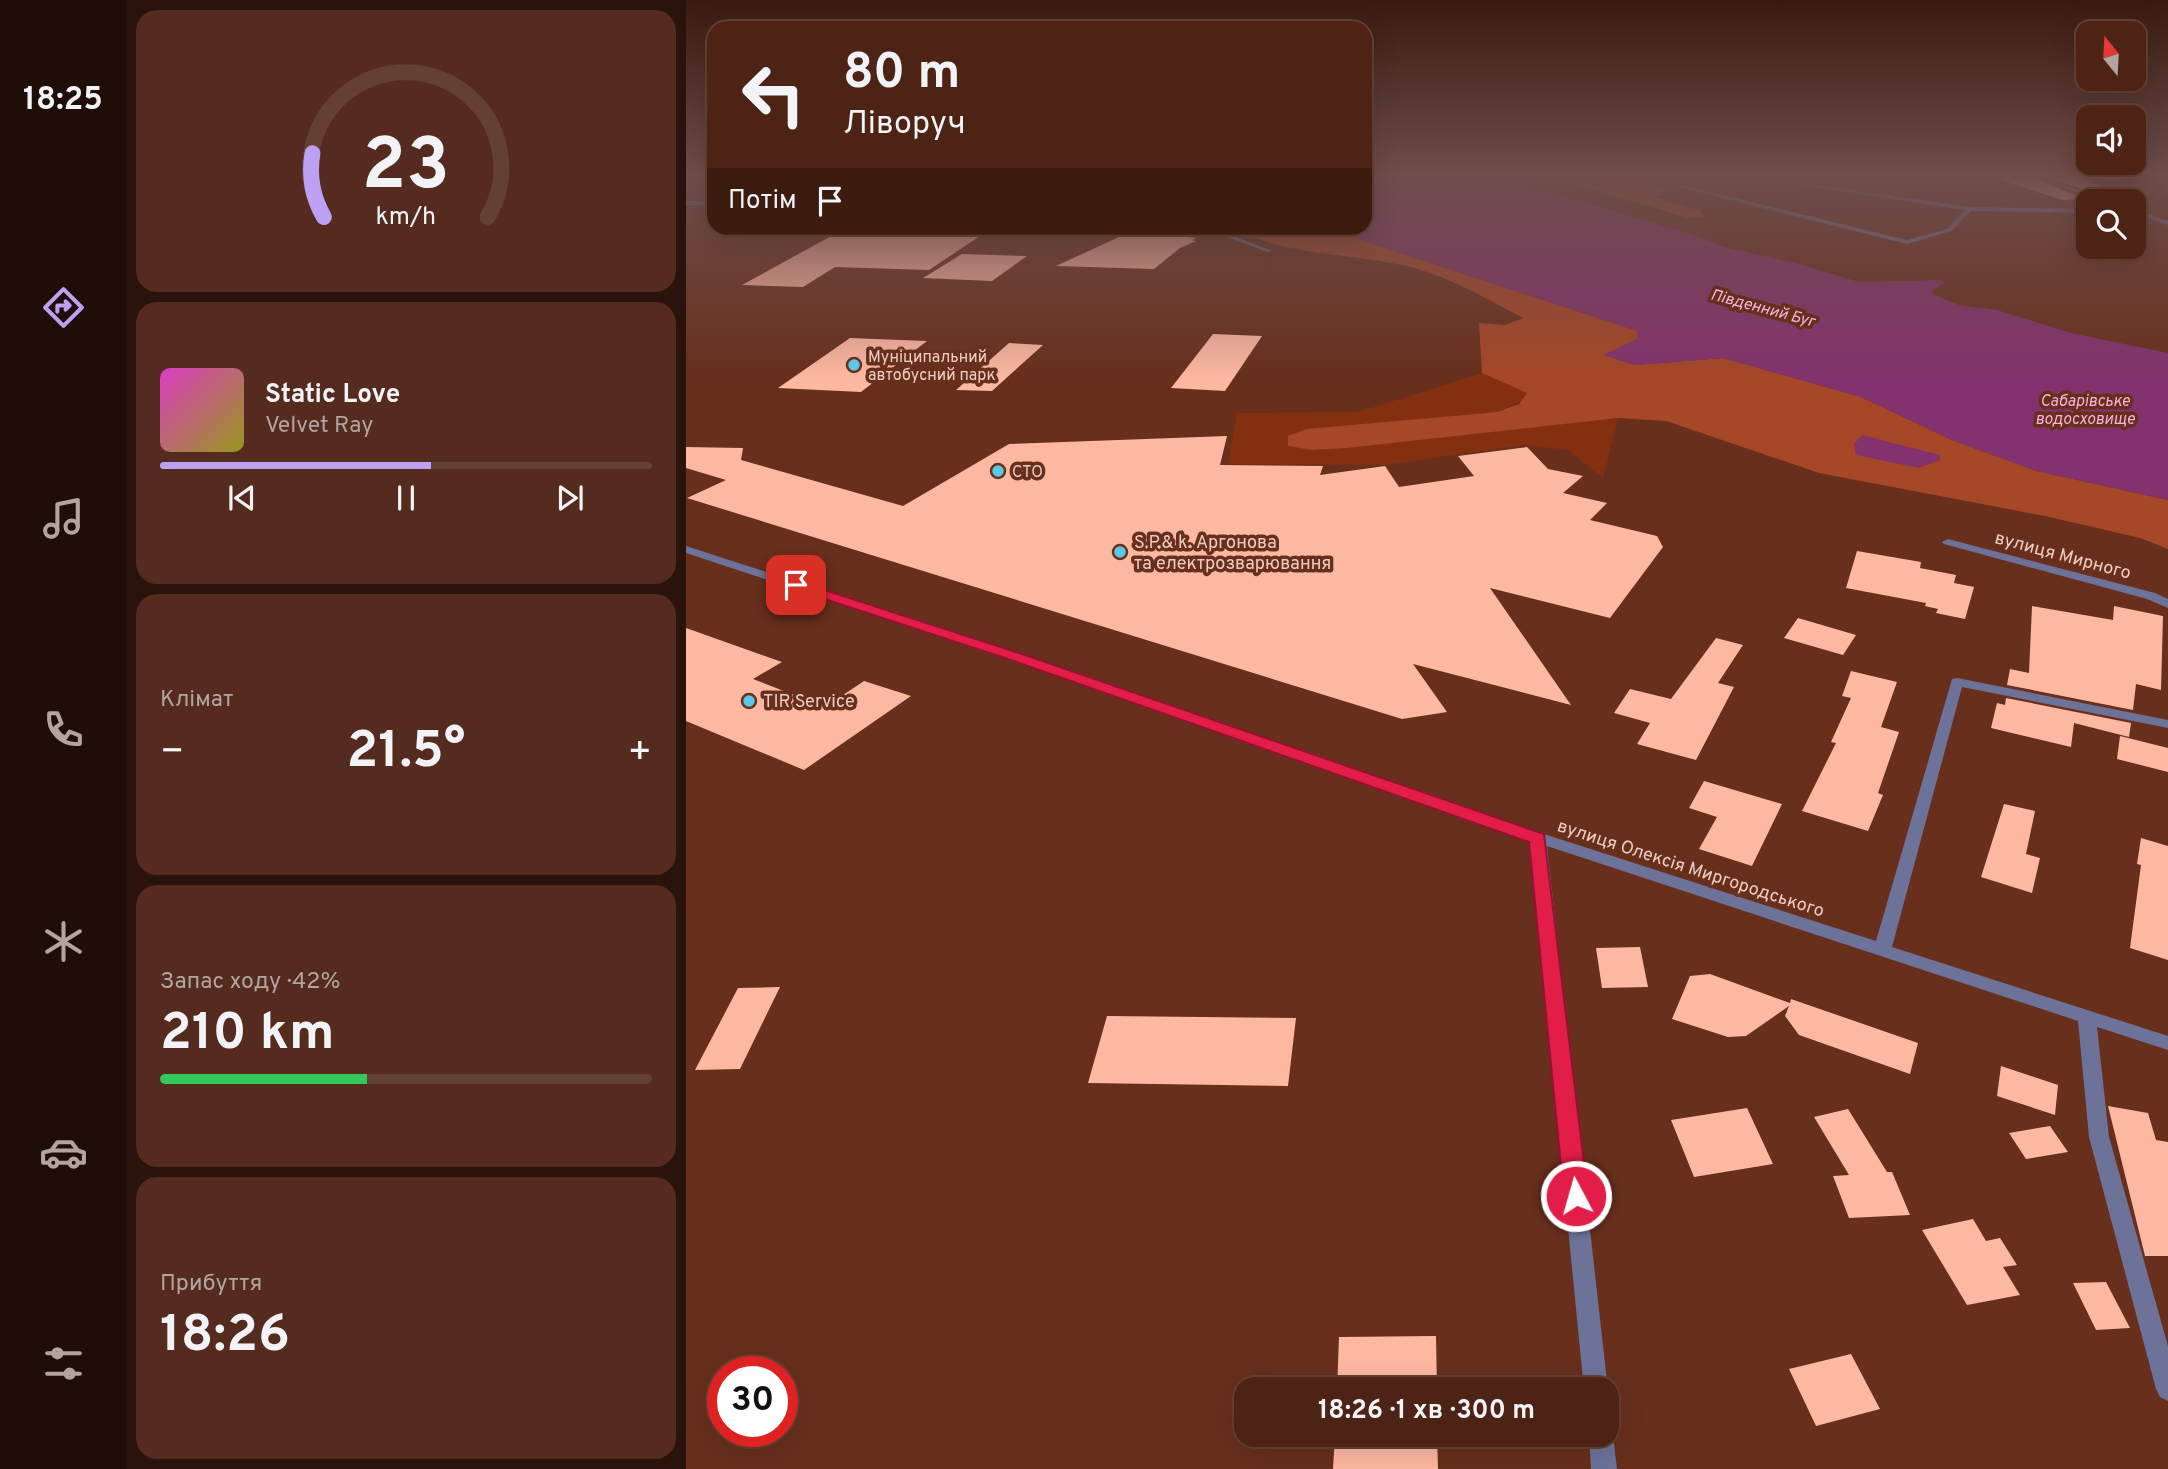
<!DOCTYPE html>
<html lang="uk">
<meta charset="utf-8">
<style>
:root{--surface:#4d2315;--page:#542b1e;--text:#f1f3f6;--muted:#b3a4a0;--line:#644034;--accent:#bca0f2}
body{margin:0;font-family:Overpass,sans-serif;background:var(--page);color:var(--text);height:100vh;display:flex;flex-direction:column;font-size:26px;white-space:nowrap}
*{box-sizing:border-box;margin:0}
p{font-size:23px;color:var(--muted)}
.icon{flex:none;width:38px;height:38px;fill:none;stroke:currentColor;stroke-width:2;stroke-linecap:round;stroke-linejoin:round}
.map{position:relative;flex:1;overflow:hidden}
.sheet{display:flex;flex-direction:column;gap:10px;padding:10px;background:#2a130c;width:560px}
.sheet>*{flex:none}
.hud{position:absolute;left:21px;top:21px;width:665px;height:214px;border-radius:21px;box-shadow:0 7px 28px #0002,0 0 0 2px var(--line);background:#4d2315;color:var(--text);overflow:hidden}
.needle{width:46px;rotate:342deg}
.tools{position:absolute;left:1390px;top:21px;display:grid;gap:14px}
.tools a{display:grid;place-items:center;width:70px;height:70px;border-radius:14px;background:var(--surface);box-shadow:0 7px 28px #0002,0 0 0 2px var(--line);font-size:35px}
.speed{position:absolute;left:21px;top:1356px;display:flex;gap:14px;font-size:35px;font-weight:700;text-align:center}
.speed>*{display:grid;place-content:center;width:91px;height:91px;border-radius:50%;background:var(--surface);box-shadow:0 7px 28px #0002,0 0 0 2px var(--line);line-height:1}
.speed .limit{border:10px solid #d22;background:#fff;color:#111}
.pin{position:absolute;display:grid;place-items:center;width:60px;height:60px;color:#fff;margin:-30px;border-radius:14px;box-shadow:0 4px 10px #0006}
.me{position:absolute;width:77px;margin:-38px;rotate:354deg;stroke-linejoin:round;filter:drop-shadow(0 0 5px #0008)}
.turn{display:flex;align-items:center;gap:24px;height:147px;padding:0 21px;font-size:32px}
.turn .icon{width:91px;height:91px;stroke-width:2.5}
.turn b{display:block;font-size:49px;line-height:60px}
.then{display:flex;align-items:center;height:66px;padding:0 21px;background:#0003;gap:14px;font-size:26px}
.big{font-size:52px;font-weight:700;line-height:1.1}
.sheet .card{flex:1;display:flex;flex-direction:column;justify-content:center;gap:10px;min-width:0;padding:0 24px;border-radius:21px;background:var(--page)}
.sheet .dial{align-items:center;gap:0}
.dial svg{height:182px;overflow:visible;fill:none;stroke:var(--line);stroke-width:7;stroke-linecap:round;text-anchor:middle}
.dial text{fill:var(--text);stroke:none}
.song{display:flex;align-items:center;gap:21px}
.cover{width:84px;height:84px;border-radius:10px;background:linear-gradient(135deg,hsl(310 70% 55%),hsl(60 70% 35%))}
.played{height:7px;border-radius:4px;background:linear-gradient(90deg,var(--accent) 55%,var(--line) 55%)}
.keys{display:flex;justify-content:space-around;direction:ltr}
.heat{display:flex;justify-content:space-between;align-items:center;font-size:38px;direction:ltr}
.charge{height:10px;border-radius:5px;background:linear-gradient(90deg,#34c759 42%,var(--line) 0)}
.trip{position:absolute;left:548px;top:1377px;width:385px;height:70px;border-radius:21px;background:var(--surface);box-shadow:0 7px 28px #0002,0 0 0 2px var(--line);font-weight:700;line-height:70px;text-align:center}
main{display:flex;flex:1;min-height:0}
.menu{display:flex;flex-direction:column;width:126px;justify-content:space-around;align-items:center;background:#1f0e08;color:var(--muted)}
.menu .icon{width:49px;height:49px}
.menu .on{color:var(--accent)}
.menu b{font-size:32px;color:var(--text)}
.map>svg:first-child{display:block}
.green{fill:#842f10}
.forest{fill:#a64727}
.water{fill:#83326e}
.building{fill:#fdb8a2}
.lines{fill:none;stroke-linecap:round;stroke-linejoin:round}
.minor{fill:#6d7299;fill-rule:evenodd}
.route{fill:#e11d48;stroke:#92132f;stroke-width:2}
.poi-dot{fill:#5ac8e6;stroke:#672f1c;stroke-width:2.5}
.labels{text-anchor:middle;stroke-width:7;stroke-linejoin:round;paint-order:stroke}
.far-water-label{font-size:16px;font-style:italic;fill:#f5b1df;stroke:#672f1c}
.far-poi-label{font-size:16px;fill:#efccc1;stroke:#672f1c;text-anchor:start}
.poi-label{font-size:18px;fill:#efccc1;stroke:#672f1c;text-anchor:start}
.street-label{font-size:18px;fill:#efccc1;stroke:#672f1c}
</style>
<main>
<nav class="menu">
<b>18:25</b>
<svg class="icon on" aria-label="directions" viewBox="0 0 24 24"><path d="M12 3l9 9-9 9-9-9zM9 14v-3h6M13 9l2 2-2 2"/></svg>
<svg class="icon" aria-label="music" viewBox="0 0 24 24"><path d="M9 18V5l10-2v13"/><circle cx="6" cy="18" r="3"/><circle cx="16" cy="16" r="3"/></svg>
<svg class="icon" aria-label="phone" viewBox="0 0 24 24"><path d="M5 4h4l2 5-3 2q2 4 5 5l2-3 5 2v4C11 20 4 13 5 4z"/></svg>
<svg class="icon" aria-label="climate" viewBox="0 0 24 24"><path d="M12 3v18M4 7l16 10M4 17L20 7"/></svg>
<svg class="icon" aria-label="car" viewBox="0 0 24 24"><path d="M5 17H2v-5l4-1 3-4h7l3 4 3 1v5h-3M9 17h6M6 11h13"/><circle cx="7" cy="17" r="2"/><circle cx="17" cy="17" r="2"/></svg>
<svg class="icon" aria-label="filters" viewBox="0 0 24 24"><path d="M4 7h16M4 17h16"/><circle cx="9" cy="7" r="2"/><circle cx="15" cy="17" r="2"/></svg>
</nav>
<section class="sheet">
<div class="card dial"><svg viewBox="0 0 100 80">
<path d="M14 69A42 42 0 1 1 86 69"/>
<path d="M14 69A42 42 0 0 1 9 41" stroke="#bca0f2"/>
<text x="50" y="56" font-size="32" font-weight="700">23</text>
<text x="50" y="72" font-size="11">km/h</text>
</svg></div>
<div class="card">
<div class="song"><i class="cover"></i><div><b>Static Love</b><p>Velvet Ray</p></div></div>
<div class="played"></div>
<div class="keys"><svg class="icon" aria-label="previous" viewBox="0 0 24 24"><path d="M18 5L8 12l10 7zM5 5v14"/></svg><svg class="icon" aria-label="pause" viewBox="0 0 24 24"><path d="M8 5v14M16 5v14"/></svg><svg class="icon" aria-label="next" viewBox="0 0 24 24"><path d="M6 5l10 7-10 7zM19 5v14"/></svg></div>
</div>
<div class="card"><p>Клімат</p>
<div class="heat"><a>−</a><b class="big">21.5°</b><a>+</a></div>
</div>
<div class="card"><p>Запас ходу · 42%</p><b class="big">210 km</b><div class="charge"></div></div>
<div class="card"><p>Прибуття</p><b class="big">18:26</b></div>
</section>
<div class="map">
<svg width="1482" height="1469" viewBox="0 0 1482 1469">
<rect width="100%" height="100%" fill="#672f1c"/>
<path class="green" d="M796,373L841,393L839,399L811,412L621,429L626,450L932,418L917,478L882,450L838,445L698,465L542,464L551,413L672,412Z"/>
<path class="forest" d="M855,175H922L940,182L967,184L978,190L977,194L969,197L1015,211L1019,218H1003Z
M548,228H639L952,331L951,339L918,355L949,365L1037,358L1175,397L1266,440L1351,471L1482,500V549L1454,538L1359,516L1133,473L980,421L932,418L661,448L626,450L602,446V436L620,429L811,412L833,404L841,393L796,373L793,323L819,325L838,318C800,299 761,275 720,266C664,253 598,256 548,228Z"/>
<path class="water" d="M679,175H808L1017,238L1038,247L1113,264L1173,282L1255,280L1259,283L1247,290L1246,294L1273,305L1311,310L1385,333L1482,353V500L1351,471L1266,440L1175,397L1037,358L949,365L917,355L951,339L952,331L639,228H679Z
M1176,435L1254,455V460L1233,468L1170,455L1168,444Z"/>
<path class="building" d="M1316,175H1339L1400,199L1377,200L1315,180Z
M1357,175H1386L1442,197L1421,198Z
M176,228L294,236L243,270L149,267L117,287L56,285L149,234H163Z
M446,231L510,238L506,240L510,241L494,248L468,269L370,266Z
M276,254L341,256L306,281L237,278Z
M527,334L576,336L539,391L485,388Z
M164,338L241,341L175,392L92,388Z
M323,343L357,345L306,391L270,390Z
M541,436L534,465L637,466L634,475L699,466L713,487L788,476L772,456L841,447L862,469L897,476L877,493L921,503L904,520L971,536L977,547L924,618L804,588L885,705L727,664L761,712L716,719L1,498L40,480L0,468V447L57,448L55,460L217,506L323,444Z
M1171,551L1235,562L1234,568L1270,575L1268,583L1288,587L1279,619L1250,613L1252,609L1239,606L1240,603L1160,588Z
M1346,606L1427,620L1428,606L1477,616L1475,690L1450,684L1447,710L1321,685L1324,669L1343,673Z
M1112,618L1170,635L1157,655L1098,638Z
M0,628L96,662L67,679L139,707L178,681L225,696L118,770L0,721Z
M1030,638L1057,645L1032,683L1048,687L1010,760L951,744L964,723L928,713L944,689L985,699Z
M1165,671L1211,682L1195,727L1213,732L1192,793L1197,795L1182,831L1116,811L1150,743L1145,742L1165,698L1156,696Z
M1320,698L1445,723L1443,737L1388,723L1385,747L1305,728L1311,703L1319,705Z
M1434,736L1482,748V772L1431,759Z
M1018,781L1096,804L1066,866L1013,849L1031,817L1003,808Z
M1318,804L1349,811L1340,854L1354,858L1346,893L1295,877Z
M1455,838L1482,846V960L1444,948L1455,865L1451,864Z
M954,947L962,987L916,988L910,948Z
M1024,974L1104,1003L1105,999L1232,1043L1224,1074L1113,1035L1099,1016L1103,1006L1060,1036L1042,1037L986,1019L1004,976Z
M94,987L54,1069L9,1070L52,988Z
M421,1016L610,1018L602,1086L402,1083Z
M1315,1066L1372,1085L1369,1115L1311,1096Z
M1422,1106L1462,1113L1470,1140L1482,1142V1256H1459Z
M1061,1108L1087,1164L1008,1177L985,1120Z
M1162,1109L1201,1172H1206L1224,1215L1163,1218L1147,1176L1163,1175L1128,1117Z
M1364,1126L1382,1152L1340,1159L1323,1133Z
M1287,1219L1300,1241L1314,1238L1331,1265L1317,1267L1334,1295L1281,1305L1236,1230Z
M1420,1282L1444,1328L1410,1330L1387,1283Z
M750,1336L751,1390H651L653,1337Z
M1165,1354L1194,1409L1130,1426L1103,1369Z
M649,1435H751L752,1469H647Z"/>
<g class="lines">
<path class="minor" d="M1049,175H1062L1283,207L1402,209V213L1285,211L1265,231L1221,244L993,187L996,185L1221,240L1261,229L1279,210Z
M1342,175H1350L1423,201H1415Z
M0,201H28V205H0Z
M1447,209L1482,221V225L1447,213Z
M519,228H526L586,251L581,252Z
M1262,539L1469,593L1482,599V608L1461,599L1258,544L1256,542Z
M0,546L338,655L858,834L1190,941L1266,679L1271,678L1482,720V728L1276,687L1206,947L1482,1036V1050L1411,1027L1423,1137L1482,1346V1401L1474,1397L1470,1389L1403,1137L1392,1021L861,846L922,1390L920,1394V1390H898L844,841L328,661L0,553Z
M920,1425L924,1426L927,1435L931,1469H905L903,1435H920Z"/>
</g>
<linearGradient id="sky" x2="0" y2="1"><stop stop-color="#391a0f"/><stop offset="0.46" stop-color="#6e4d4b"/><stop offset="1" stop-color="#6e4d4b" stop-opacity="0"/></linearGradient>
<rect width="1482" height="380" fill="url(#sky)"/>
<path class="route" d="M105,582H114L339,655L858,834L902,1196L898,1204L890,1207L881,1204L878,1196L843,842L328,661L105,588Z"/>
<g class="poi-dot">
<circle cx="168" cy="365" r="7"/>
<circle cx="312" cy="471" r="7"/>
<circle cx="434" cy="552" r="7"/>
<circle cx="63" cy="701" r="7"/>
</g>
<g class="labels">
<g class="far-water-label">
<text transform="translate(1077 307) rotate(15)" y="6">Південний Буг</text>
<text x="1399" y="406">Сабарівське<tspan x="1399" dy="18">водосховище</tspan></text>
</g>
<g class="far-poi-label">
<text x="182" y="362">Муніципальний<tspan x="182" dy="18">автобусний парк</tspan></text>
<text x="326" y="477">СТО</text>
</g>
<g class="poi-label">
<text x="448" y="548">S.P.&amp; k. Аргонова<tspan x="448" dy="21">та електрозварювання</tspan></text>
<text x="77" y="707">TIR Service</text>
</g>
<g class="street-label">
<text transform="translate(1377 555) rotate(15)" y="6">вулиця Мирного</text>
<text transform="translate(1005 868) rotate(18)" y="6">вулиця Олексія Миргородського</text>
</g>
</g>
</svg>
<div class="tools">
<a><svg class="needle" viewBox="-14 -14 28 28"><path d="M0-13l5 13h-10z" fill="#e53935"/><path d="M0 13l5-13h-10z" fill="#b3a4a0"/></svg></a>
<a><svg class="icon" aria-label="sound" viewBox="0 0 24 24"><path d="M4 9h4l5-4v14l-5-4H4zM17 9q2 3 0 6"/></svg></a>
<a><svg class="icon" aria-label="search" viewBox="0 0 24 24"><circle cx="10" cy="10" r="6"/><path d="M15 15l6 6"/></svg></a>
</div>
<div class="speed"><div class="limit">30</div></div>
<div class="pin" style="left:110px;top:585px;background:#d93025"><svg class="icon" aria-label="arrive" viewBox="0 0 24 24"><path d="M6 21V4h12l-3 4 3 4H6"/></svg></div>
<svg class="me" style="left:890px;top:1196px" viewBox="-20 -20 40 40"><circle r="17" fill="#e11d48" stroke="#fff" stroke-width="3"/><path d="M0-11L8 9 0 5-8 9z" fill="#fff"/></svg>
<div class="trip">18:26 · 1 хв · 300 m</div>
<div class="hud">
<div class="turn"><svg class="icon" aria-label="left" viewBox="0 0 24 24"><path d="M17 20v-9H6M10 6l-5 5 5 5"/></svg><div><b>80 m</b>Ліворуч</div></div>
<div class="then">Потім<svg class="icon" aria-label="arrive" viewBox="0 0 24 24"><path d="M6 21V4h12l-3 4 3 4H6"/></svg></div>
</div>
</div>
</main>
